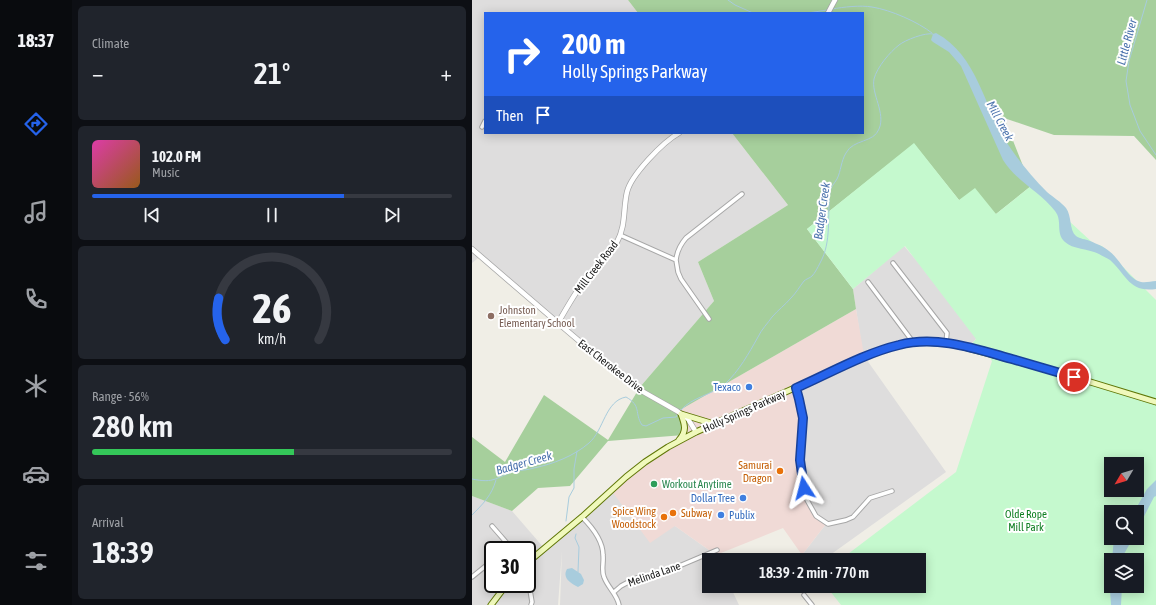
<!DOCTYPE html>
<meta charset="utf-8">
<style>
:root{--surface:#171b24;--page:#20242c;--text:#f1f3f6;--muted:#9ea1a6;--line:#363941;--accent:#2563eb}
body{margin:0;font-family:"Asap Condensed",sans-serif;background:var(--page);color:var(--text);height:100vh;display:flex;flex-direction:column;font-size:15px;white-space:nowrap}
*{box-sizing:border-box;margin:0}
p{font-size:13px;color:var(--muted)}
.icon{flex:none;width:22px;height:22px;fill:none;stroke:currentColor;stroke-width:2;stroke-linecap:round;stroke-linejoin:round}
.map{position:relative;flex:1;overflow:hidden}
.sheet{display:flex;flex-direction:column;gap:6px;padding:6px;background:#0d0f14;width:400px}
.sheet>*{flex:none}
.guide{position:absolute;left:12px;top:12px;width:380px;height:122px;border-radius:0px;box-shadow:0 2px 10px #0003;background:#2563eb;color:#fff;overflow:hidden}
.needle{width:26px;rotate:232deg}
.fabs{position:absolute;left:632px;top:457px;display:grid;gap:8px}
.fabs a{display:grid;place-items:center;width:40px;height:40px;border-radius:0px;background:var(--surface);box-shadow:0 2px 10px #0003;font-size:20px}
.speed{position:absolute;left:12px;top:541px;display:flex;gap:8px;font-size:20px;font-weight:700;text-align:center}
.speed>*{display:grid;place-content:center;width:52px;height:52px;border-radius:50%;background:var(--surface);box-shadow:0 2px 10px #0003;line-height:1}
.speed .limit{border:2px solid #111;border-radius:6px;background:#fff;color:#111}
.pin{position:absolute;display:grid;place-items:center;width:34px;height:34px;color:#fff;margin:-17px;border:2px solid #fff;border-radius:50%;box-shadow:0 1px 4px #0007}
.me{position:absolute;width:44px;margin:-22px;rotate:351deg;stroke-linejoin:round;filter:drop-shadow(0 0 3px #0008)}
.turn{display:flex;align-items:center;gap:14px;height:84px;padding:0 12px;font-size:18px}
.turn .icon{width:52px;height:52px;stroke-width:2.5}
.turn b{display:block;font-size:28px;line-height:34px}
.then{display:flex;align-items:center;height:38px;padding:0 12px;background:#0003;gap:8px;font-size:15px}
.big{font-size:30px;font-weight:600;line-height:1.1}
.sheet .widget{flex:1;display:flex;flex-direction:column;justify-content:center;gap:6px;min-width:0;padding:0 14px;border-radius:6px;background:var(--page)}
.sheet .dial{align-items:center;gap:0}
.dial svg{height:104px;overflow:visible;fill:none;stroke:var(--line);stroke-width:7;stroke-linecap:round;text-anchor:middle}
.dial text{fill:var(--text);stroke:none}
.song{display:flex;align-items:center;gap:12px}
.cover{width:48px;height:48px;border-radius:6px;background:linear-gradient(135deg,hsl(320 70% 55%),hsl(30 70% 35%))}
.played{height:4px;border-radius:2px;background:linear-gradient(90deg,var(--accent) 70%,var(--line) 70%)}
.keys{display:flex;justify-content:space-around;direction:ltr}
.heat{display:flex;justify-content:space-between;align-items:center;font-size:22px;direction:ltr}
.charge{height:6px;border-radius:3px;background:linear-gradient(90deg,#34c759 56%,var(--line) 0)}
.trip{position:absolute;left:230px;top:553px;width:224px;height:40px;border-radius:0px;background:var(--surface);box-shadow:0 2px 10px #0003;font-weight:600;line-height:40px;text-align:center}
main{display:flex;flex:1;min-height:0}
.menu{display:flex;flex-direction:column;width:72px;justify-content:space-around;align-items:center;background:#090b0e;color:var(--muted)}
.menu .icon{width:28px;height:28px}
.menu .active{color:var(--accent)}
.menu b{font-size:18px;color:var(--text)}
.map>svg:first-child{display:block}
.residential{fill:#dedddd;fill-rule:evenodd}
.commercial{fill:#f0dad6}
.forest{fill:#a6cf9c}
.park{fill:#c5f9ce;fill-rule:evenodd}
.water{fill:#a8ccdd}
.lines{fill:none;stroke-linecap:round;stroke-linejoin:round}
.stream{stroke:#a8ccdd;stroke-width:1}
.minor-casing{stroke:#a7a7a7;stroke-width:5.5}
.tertiary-casing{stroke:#a7a7a7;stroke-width:6}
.secondary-casing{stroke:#607707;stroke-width:7}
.minor{stroke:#fff;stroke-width:3.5}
.tertiary{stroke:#fff;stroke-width:4.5}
.secondary{stroke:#f0f9bc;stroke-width:5}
.route-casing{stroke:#184099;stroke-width:10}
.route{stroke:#2563eb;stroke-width:7}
.education-dot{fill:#8d6e63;stroke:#fff;stroke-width:1.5}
.shop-dot{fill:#3f7fe0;stroke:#fff;stroke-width:1.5}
.food-dot{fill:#e8710a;stroke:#fff;stroke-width:1.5}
.leisure-dot{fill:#2e9e5b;stroke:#fff;stroke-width:1.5}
.labels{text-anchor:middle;stroke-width:4;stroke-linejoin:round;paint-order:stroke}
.street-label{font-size:11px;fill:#202020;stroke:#fff}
.education-label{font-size:11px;fill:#785e54;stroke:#fff;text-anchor:start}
.shop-label{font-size:11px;fill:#366cbe;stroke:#fff;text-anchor:end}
.food-label{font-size:11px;fill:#c56008;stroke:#fff;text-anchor:end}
.leisure-label{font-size:11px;fill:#27864d;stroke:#fff;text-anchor:start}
.park-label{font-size:11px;fill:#0e7e21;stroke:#fff}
.water-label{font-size:12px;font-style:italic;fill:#4d74ae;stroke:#fff}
</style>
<main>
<nav class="menu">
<b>18:37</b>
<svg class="icon active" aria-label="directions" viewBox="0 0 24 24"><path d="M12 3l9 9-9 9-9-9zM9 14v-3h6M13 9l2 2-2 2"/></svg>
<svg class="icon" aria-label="music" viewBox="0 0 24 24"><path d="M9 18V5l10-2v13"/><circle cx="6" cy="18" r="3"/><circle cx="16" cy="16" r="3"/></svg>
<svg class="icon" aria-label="phone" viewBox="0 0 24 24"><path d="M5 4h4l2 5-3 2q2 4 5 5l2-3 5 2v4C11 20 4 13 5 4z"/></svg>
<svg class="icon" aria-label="climate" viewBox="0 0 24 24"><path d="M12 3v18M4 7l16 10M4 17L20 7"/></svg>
<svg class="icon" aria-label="car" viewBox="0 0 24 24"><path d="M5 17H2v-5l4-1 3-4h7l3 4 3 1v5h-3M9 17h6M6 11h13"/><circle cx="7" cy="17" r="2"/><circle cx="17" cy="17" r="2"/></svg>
<svg class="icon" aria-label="filters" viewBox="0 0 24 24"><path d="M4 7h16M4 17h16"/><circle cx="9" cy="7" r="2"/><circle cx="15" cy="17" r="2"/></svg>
</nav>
<section class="sheet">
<div class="widget"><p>Climate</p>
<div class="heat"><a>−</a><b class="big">21°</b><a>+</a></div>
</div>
<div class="widget">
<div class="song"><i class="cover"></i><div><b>102.0 FM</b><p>Music</p></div></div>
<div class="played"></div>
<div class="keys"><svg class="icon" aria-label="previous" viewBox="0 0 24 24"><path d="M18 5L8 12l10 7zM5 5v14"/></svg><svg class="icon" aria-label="pause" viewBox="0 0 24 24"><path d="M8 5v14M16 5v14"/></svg><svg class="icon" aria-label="next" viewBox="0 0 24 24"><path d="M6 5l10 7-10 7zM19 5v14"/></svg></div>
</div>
<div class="widget dial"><svg viewBox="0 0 100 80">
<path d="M14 69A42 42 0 1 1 86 69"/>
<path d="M14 69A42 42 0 0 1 9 37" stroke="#2563eb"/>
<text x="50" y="56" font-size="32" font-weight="700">26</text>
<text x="50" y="72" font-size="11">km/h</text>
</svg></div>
<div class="widget"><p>Range · 56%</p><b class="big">280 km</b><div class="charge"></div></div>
<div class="widget"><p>Arrival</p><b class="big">18:39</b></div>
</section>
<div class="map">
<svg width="684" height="605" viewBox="0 0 684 605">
<rect width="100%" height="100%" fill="#f0eee6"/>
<path class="residential" d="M0,0H156L166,13H13V133H260L316,205L226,262L242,301L168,387L59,299L10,255L0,263Z
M432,246L508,334L498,346L468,341H435L411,347L392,356L474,472L351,560H333L330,555L354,524L344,519L338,509L330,480V434L324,386L391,355L381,289Z
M139,490L203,526L244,555L246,560H237V586H258L267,605H88L90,551L86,605H0V496L40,511L72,548ZM21,550H55V584H21Z"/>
<path class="commercial" d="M384,309L392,355L325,386L329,399L330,480L338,509L344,519L354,524L330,555L311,528L244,555L203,526L178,543L139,490L212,438L208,410Z"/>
<path class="forest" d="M156,0H684V160L662,136L582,135L532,118L559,186L524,214L487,200L442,144L335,229L381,289L384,309L208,410L212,435L136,441L98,486L66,488L40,511L0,496V437L33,462L72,395L136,440L168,387L242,301L226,262L316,205L260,133H391V13H166Z"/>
<path class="park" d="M442,143L487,200L503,188L524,214L559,186L622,244L630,246L684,300V605H369L354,586H447V560H368L484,472L520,361L512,350L498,346L504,339L433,246L381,289L335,229ZM639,464H665V490H639ZM639,512H665V538H639ZM639,560H665V586H639Z"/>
<path class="water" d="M464,33C506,56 511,105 535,143C546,160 560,177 575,192C581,197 589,202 594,208C600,216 597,230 604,236C608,239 613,239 618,241C625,244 631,246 637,251C648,259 656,279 669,282C674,283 679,281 684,281V289C657,293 654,274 638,260C635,258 630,256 627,254C617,249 600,249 593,242C583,233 591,221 583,211C568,192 544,181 531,160L489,66L477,52L461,42L459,40L461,34Z
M684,480V496L682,497L665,530V512H662L675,489Z
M642,538H661L652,554L651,560H640Z
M639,564V586H650L649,605H639L638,590Z
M100,568L109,574L112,580L111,584L106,587C98,583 90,578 95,569Z"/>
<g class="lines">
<path class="stream" d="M256,0L263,5L281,13
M675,0L657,61L654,81L658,105L668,131L684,155
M360,9C372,7 388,5 400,7C419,10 446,22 460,33
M336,13L355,10
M209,410C220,397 240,395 253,384C267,371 277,353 286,337C289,330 296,323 300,317C306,310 313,305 319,298C324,293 328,286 332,281C334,279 338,278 340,276C343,273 346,267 348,263C360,242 355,215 358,192C359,186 362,184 365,179C369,171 369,161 374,153C381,139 402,143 407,129C414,113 399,94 402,79C405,67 418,52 427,45C433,40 454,32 461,34
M0,479C24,484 23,477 44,471C50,470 56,470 62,468C81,464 102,456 117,443C132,430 133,401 154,397C170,406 162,413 170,425L174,426L191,418L204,417L205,415
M0,515C11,504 20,495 24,480
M94,521L97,497L102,488V469L105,451
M104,534L103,538L107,547L106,572"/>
<defs>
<path id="minor" d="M10,127L13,121
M148,235L204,260L206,272L209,279L237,319
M204,260C205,251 208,245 214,238L270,194
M421,263L475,333L474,343
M396,282L441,342
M323,388L327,399L331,418L328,460L335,500L344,516L356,524L374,520L381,517L398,498L420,491
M110,517C120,527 131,541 131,555C132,563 129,570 132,577C136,588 145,594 147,605
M20,526L41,550
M0,577L21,560
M58,590L60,602L59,605
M142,592L149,586L162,579L167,577L186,575L245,550
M332,595L340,605"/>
<path id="tertiary" d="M356,13L363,0
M0,249L86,323L152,379L168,390L205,411L216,419L224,432
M86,323C95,307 104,291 115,277C125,265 137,255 145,242C154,226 151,209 155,192C159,175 191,142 207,133"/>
<path id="secondary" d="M209,414L242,424
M207,440C215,431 213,425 209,414
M55,563L110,517L154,477L173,462L196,447L224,432L383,361L413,349L429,344L451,342L481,344L602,377L684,402
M19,605L35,584"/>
</defs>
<use href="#minor" class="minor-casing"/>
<use href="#tertiary" class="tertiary-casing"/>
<use href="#secondary" class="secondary-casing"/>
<use href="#minor" class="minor"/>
<use href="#tertiary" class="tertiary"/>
<use href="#secondary" class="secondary"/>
</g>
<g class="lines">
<defs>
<path id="route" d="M332,488L328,460L331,418L327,399L324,388C356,374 393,353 427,345C465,335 504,349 540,359C561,365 581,371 602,377"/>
</defs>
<use href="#route" class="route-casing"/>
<use href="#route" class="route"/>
</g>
<circle class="education-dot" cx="19" cy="316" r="4"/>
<g class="shop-dot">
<circle cx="277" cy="387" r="4"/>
<circle cx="271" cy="498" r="4"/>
<circle cx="249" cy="515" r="4"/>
</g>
<g class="food-dot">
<circle cx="308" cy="471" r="4"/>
<circle cx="201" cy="513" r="4"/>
<circle cx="192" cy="517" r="4"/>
</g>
<circle class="leisure-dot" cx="182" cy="484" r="4"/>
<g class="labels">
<g class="street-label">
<text transform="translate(124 267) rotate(-52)" y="4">Mill Creek Road</text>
<text transform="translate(139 366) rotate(38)" y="4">East Cherokee Drive</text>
<text transform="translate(272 411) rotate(-24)" y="4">Holly Springs Parkway</text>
<text transform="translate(182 574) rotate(-19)" y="4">Melinda Lane</text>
</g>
<g class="education-label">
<text x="27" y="314">Johnston<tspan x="27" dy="13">Elementary School</tspan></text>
</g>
<g class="shop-label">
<text x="269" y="391">Texaco</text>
<text x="263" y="502">Dollar Tree</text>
<text x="257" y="519" text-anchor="start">Publix</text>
</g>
<g class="food-label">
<text x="300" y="469">Samurai<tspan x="300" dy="13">Dragon</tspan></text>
<text x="184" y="515">Spice Wing<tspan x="184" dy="13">Woodstock</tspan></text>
<text x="209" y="517" text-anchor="start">Subway</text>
</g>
<g class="leisure-label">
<text x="190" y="488">Workout Anytime</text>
</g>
<g class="park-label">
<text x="554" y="518">Olde Rope<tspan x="554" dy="13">Mill Park</tspan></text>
</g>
<g class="water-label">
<text transform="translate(655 42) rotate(-75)" y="4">Little River</text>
<text transform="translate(528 121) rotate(62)" y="4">Mill Creek</text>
<text transform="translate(350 211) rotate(-82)" y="4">Badger Creek</text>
<text transform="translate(52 463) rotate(-16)" y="4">Badger Creek</text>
</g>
</g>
</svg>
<div class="fabs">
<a><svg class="needle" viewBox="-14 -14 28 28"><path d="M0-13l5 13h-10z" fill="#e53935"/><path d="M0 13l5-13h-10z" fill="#9ea1a6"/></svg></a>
<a><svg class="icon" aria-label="search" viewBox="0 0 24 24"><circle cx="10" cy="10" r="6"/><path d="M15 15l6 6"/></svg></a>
<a><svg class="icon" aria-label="layers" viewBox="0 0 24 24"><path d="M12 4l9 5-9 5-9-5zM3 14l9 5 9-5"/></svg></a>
</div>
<div class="speed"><div class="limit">30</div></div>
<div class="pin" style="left:602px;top:377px;background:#d93025"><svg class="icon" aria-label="arrive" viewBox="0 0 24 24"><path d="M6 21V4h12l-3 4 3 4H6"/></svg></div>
<svg class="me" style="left:332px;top:488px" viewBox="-20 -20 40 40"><path d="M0-17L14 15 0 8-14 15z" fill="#2563eb" stroke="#fff" stroke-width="4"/></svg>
<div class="trip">18:39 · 2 min · 770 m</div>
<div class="guide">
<div class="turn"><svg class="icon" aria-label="right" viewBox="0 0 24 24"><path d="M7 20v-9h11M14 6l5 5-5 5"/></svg><div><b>200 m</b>Holly Springs Parkway</div></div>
<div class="then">Then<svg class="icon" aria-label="arrive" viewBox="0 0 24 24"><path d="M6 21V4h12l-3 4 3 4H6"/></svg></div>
</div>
</div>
</main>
